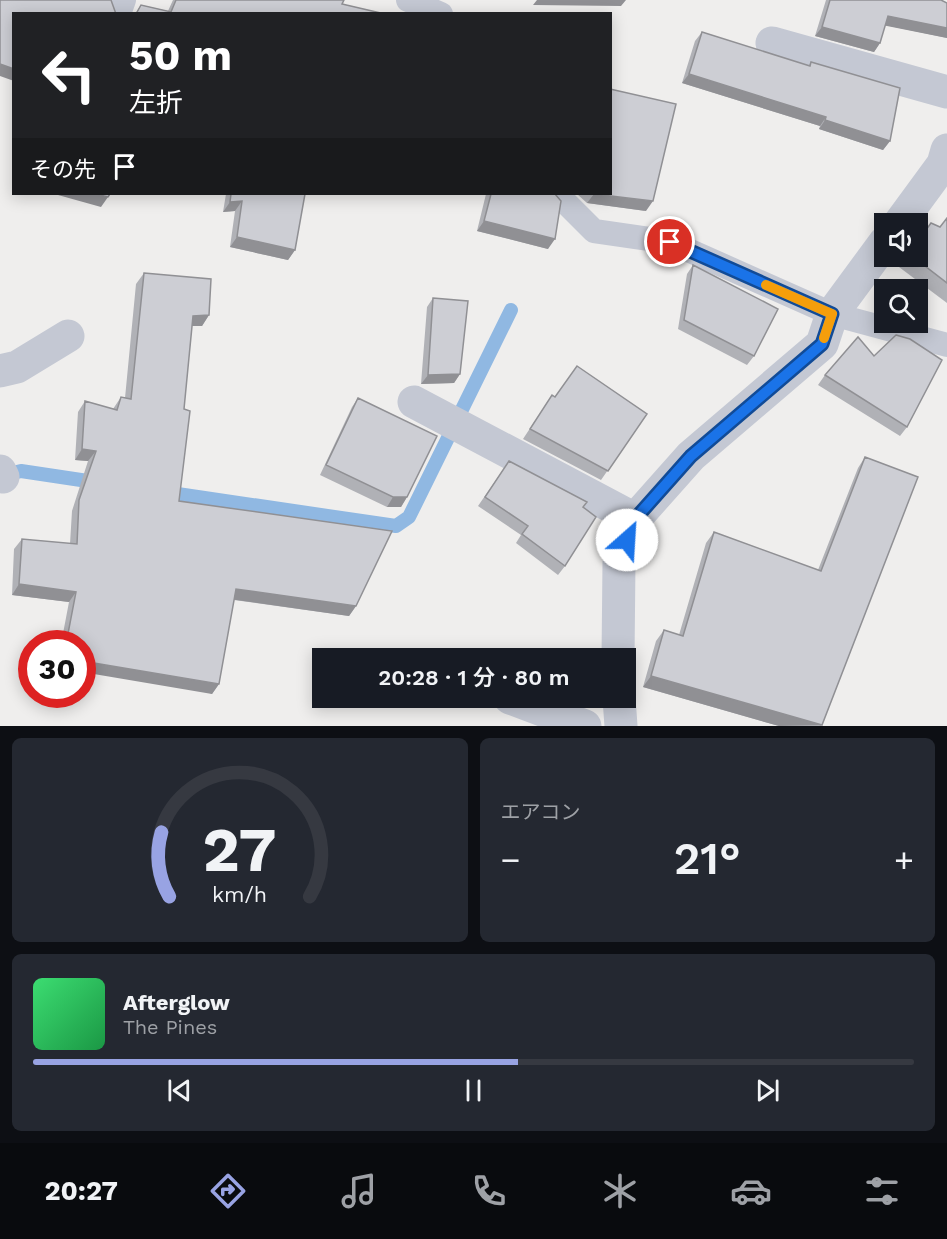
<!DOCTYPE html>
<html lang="ja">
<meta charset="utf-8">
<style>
:root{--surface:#171b24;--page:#242831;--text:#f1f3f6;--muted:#9ea1a6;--line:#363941;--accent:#98a3e3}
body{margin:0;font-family:"Work Sans","Noto Sans JP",sans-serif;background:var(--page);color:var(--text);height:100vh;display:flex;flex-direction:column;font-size:22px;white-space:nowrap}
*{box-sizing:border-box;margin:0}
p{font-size:20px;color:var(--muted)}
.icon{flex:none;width:33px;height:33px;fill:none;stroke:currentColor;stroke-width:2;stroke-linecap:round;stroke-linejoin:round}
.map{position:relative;height:726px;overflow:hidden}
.details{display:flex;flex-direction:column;gap:12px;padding:12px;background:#0d0f14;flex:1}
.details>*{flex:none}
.hud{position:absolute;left:12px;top:12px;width:600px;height:183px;border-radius:0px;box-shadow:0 3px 15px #0003;background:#202124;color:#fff;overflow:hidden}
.controls{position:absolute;left:874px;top:213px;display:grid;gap:12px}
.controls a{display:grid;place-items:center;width:54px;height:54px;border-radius:0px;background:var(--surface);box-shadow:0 3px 15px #0003;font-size:30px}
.speed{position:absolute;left:18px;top:630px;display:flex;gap:12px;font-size:30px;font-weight:700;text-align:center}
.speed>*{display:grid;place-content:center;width:78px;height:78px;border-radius:50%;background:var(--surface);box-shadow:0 3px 15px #0003;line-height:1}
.speed .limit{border:9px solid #d22;background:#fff;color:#111}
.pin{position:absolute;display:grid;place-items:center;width:51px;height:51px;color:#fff;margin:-26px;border:3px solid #fff;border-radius:50%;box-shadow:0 2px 6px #0007}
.me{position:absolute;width:66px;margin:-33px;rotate:26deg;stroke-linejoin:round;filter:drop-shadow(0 0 4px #0008)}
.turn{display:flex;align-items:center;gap:21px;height:126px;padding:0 18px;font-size:27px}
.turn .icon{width:78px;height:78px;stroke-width:2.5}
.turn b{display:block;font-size:42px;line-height:51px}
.then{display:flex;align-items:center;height:57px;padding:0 18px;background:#0003;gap:12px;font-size:22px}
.big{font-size:45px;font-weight:600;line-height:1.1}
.details .tile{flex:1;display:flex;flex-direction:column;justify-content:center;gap:9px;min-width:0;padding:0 21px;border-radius:9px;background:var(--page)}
.details .dial{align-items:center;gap:0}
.dial svg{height:156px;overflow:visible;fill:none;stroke:var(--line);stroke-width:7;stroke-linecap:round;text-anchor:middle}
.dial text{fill:var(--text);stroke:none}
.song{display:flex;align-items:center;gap:18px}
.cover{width:72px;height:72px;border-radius:9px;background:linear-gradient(135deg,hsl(140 70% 55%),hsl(140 70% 35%))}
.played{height:6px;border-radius:3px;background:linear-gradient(90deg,var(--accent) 55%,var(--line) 55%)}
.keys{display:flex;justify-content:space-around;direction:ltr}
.heat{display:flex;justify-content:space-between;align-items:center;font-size:33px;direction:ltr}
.details .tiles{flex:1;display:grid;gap:12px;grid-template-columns:1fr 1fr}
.tile:last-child{grid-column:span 2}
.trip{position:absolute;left:312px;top:648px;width:324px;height:60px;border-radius:0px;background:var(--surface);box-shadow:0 3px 15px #0003;font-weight:600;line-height:60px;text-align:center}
.menu{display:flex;height:96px;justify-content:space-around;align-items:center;background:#090b0e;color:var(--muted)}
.menu .icon{width:42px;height:42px}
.menu .current{color:var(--accent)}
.menu b{font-size:27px;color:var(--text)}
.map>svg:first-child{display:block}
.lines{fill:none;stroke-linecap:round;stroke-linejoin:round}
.stream{stroke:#90b8e2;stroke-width:14}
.lane{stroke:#c4c8d3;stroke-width:24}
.street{stroke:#c4c8d3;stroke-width:33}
.wall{fill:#b0b1b6}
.shaded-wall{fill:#909094}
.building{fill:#cdced4;stroke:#909094;stroke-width:1.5}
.route-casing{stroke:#114b97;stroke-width:15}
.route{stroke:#1a73e8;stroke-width:10}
.slow{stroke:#f59e0b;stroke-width:10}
</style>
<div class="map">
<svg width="947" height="726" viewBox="0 0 947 726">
<rect width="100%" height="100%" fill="#efeeed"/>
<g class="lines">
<path class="stream" d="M1,476L21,471L101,483
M164,492L396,526L409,517L511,310"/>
<path class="lane" d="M408,0L441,14
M119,14L124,0
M557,194L594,231L670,242L832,314L947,345"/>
<path class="street" d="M772,43L947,92
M899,224L943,164L947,150
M0,371L17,367L68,336
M414,402L635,519
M0,471L3,477
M618,658L619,562L635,519L691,456L822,344L832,314L885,242
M510,698L585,726
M619,698L621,726"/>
</g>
<path class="wall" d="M173,0H344L342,4L385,14H135L141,5L168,11Z
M826,0H941L947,3V38L885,25L880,43L874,52L815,36Z
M702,32L808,66L811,62L890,141L883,150L819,129L820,126L682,83L695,41Z
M226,194H305L295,250L288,260L230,247L235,211L223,212Z
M486,194H555L548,249L477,231Z
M577,194H610L646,211L587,203Z
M947,218V303L899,267L906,256H918Z
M693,265L754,356L747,365L678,329L687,274Z
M144,273L209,315L202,326H192L184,409L179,501L356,606L349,616L234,600L219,684L212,694L82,644H61L69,602L12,595L14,549L22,539L70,544L72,511L88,461L75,460L78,412L85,401L113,409L121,397L125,398L136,284Z
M433,298L460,374L454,383L421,384L427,307Z
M825,375L907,427L900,436L818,385Z
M552,395L555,397L647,414L601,480L523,439Z
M358,398L407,497L401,507H387L320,475L352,407Z
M865,457L918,477L821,726H779L643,687L656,641L664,630L679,635L706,543L714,532L818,570L858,468Z
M509,461L583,507L565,566L558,575L516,543L521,535L478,506Z"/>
<path class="shaded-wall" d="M537,0H626L621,6L533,5Z
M888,16L947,28V38L882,25Z
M822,27L880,43L874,52L815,36Z
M0,64L14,69V81L0,76Z
M689,74L826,117L820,126L682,83Z
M825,120L890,141L883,150L819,129Z
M59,194H96L108,197L101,207L58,195Z
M594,194L653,201L646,211L587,203Z
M242,201L235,211L223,212L230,202Z
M484,221L555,239L548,249L477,231Z
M237,237L295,250L288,260L230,247Z
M209,315L202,326H186L193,316Z
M460,374L454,383L421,384L428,375Z
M82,449L96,451L88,461L75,460Z
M393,497H407L401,507H387Z
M19,584L76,592L69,602L12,595Z
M236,589L356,606L349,616L229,599Z
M82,661L219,684L212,694L82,672Z
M651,676L822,725L779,726L643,687Z"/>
<path class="building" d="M0,0H111L116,14H14V69L0,64Z
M176,0H344L342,4L385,14H136L141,5L171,12Z
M830,0H941L947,3V28L888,16L880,43L822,27Z
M702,32L810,66L811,62L900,88L890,141L825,120L826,117L689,74Z
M610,89L676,104L653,201L594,194H610Z
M96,194H110L108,197Z
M231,194H305L295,250L237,237L242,201L230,202Z
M491,194H555L561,201L555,239L484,221Z
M947,218V283L912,256H918V241L931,223L940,227Z
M693,265L778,309L754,356L684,320Z
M144,273L211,279L209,315L193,316L184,409L190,411L179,501L392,531L356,606L236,589L219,684L82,661V644H66L76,592L19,584L22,539L77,544L79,500L96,451L82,449L85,401L117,410L121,397L131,399Z
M433,298L468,301L460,374L428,375Z
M896,335L910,339L942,360L907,427L825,375L858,337L874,356Z
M577,366L647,414L608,471L530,429L552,395L555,397Z
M358,398L437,436L407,497H393L326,465Z
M865,457L918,477L822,725L651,676L664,630L683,636L714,532L821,571Z
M509,461L587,502L583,507L596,517L565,566L522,534L528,526L485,497Z"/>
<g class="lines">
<defs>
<path id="route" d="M627,540L635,519L691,456L822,344L832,314L670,242"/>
</defs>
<use href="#route" class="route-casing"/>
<use href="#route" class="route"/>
<path class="slow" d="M766,285L832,314L824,338"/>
</g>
</svg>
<div class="controls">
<a><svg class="icon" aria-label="sound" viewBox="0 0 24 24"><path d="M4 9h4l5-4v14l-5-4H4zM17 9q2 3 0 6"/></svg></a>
<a><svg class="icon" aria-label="search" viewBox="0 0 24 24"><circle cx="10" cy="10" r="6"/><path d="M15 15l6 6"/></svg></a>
</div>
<div class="speed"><div class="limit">30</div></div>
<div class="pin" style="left:670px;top:242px;background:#d93025"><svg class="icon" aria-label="arrive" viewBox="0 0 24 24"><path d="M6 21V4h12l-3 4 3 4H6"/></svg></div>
<svg class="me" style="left:627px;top:540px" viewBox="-20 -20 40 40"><circle r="19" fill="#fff"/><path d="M0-13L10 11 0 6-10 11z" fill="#1a73e8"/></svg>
<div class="trip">20:28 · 1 分 · 80 m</div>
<div class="hud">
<div class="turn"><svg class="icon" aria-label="left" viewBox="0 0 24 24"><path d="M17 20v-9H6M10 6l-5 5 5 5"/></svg><div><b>50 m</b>左折</div></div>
<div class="then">その先<svg class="icon" aria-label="arrive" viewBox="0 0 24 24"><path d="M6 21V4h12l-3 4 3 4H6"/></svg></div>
</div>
</div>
<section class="details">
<div class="tiles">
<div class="tile dial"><svg viewBox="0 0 100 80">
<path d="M14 69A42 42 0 1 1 86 69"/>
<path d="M14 69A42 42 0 0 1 10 36" stroke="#98a3e3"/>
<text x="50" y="56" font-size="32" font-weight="700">27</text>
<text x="50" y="72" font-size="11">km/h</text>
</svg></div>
<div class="tile"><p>エアコン</p>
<div class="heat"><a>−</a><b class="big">21°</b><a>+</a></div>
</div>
<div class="tile">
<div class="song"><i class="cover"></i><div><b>Afterglow</b><p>The Pines</p></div></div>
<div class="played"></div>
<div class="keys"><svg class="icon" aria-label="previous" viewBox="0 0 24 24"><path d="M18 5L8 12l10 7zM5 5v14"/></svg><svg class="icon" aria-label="pause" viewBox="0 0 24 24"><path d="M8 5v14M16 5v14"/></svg><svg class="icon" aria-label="next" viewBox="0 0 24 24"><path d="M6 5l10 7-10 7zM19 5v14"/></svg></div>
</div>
</div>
</section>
<nav class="menu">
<b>20:27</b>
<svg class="icon current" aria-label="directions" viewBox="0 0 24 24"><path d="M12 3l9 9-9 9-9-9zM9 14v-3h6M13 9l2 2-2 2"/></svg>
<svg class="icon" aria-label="music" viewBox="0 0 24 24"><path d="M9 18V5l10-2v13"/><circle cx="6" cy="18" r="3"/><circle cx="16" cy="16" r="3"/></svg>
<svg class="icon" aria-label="phone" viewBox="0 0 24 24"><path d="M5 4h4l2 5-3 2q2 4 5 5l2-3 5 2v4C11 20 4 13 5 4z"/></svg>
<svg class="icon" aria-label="climate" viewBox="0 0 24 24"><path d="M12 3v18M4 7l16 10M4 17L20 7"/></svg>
<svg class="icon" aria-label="car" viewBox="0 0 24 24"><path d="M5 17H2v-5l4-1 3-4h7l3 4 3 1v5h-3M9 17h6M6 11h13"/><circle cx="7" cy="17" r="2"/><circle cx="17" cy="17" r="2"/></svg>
<svg class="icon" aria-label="filters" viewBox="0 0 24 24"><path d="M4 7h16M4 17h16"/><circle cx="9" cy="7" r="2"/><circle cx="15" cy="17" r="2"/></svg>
</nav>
